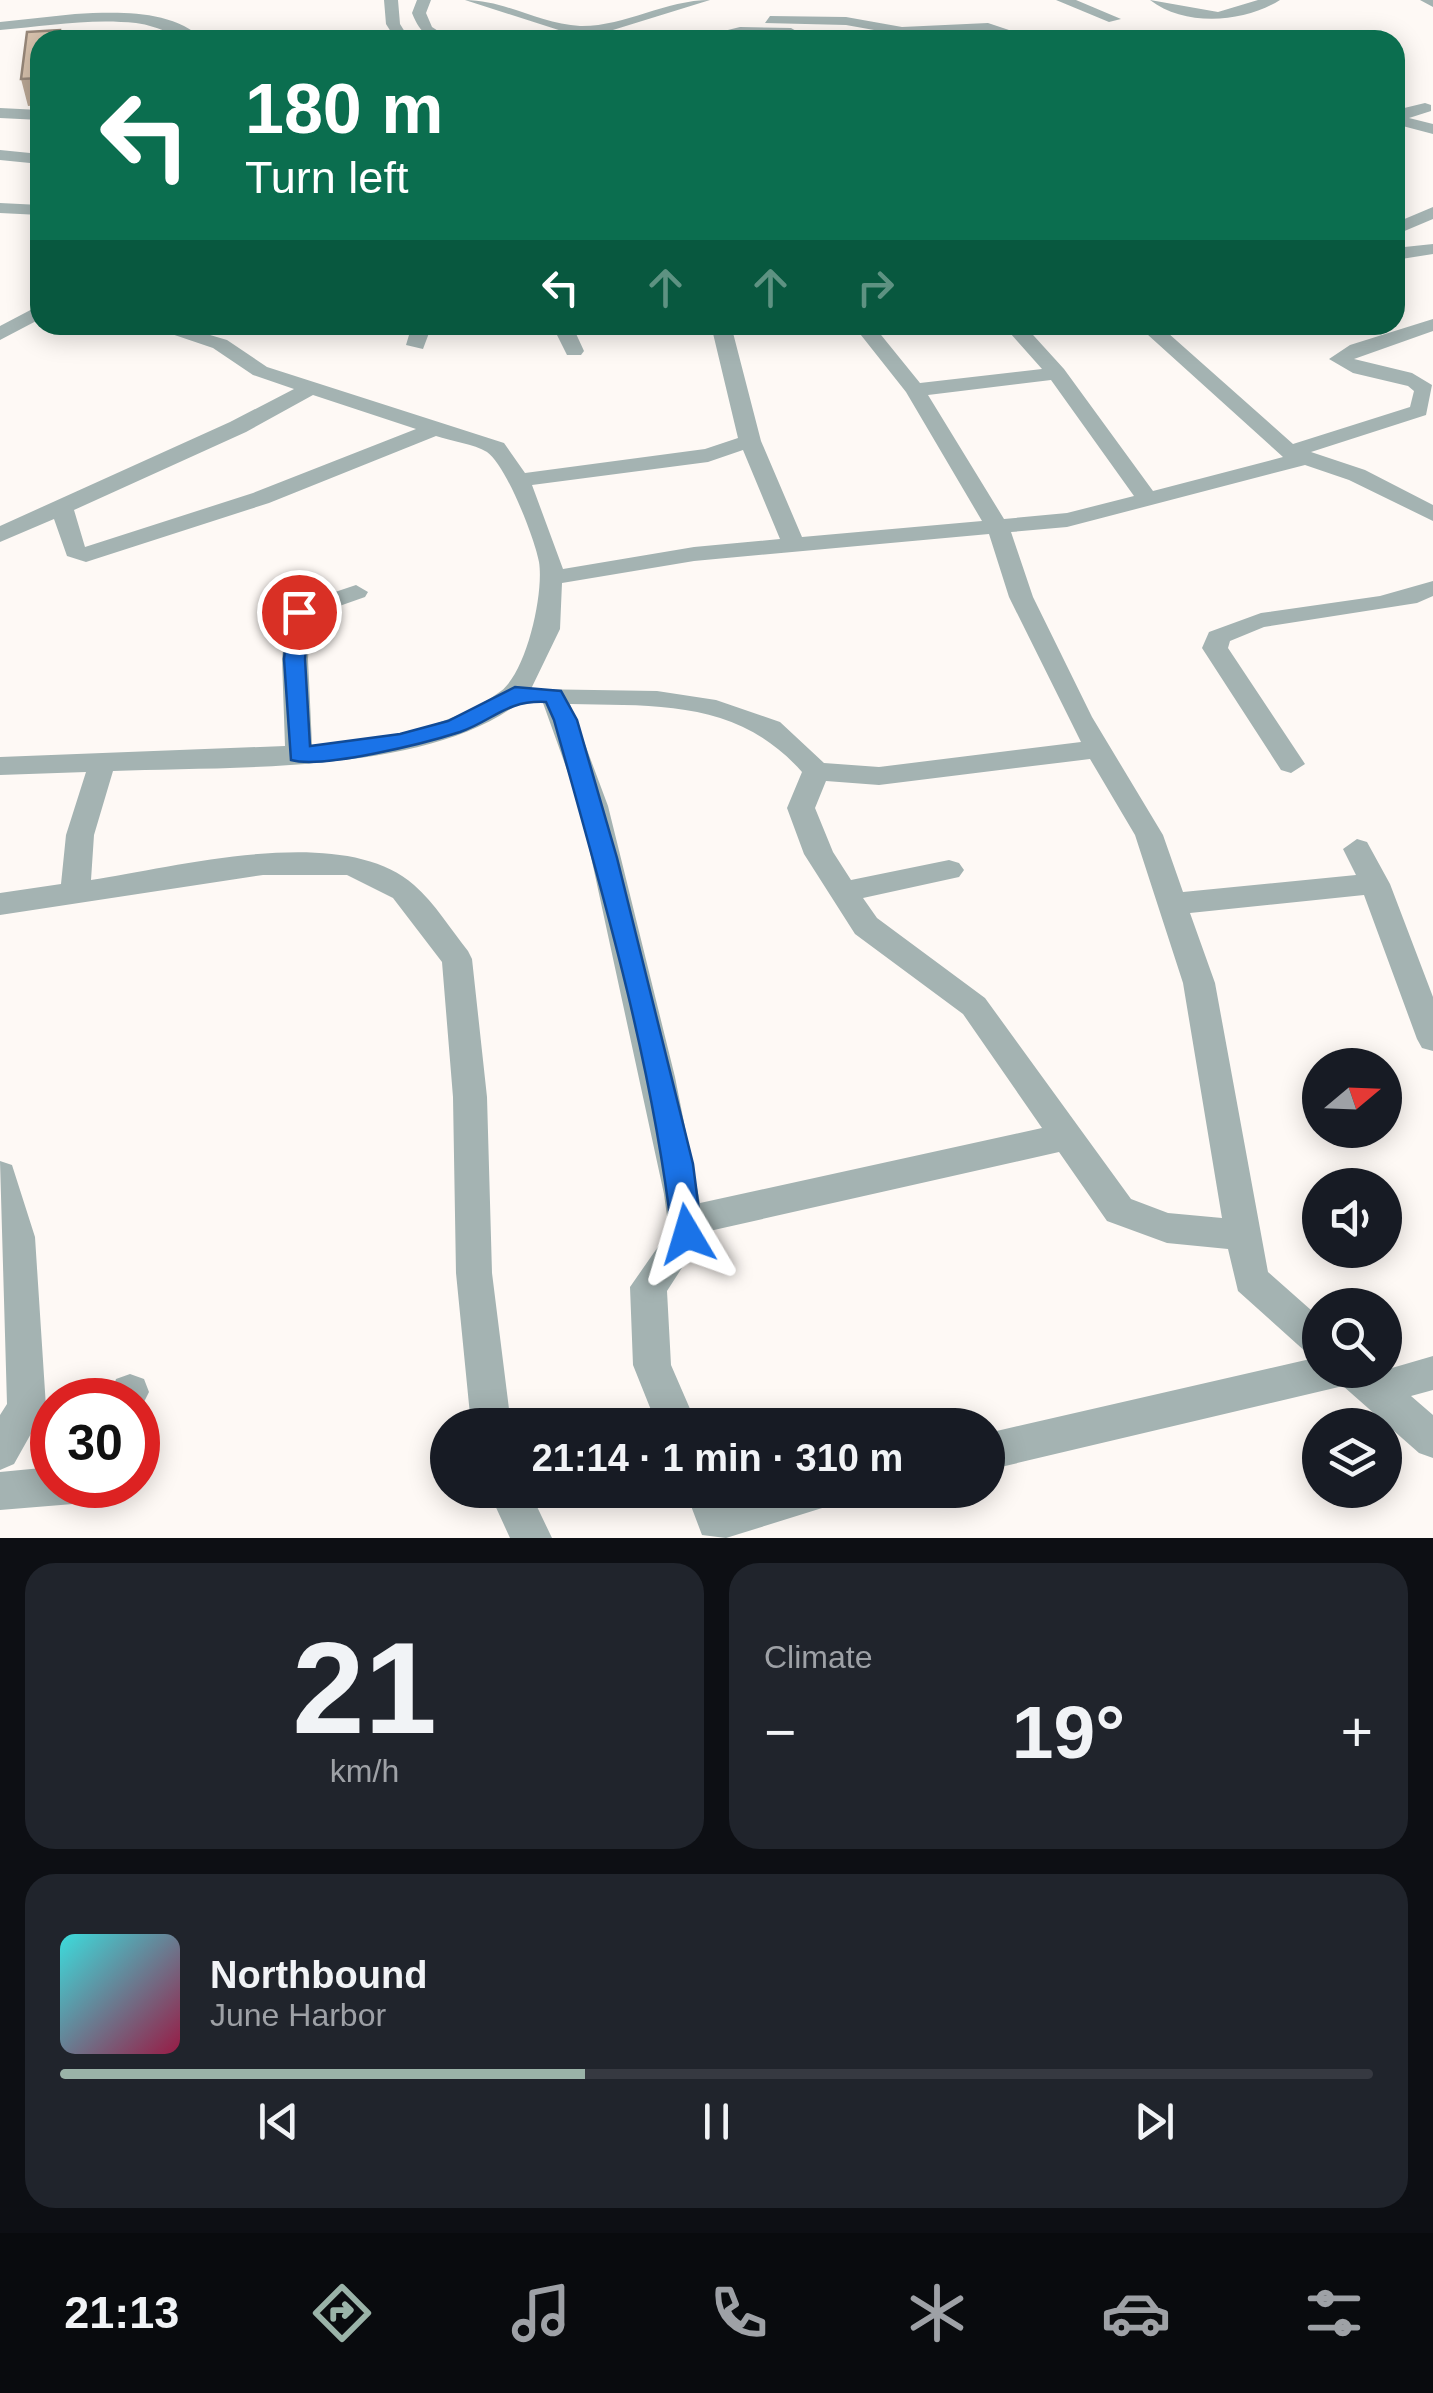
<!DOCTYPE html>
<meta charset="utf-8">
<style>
:root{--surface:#171b24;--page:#20242c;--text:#f1f3f6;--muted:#9ea1a6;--line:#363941;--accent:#9ab3a8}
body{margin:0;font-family:Arial,sans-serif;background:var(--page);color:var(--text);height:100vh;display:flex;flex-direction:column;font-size:38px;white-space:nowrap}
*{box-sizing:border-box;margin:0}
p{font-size:32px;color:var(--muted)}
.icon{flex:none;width:55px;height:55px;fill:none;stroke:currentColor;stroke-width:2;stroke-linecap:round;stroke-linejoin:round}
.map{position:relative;height:1538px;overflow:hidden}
.panel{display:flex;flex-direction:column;gap:25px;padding:25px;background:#0d0f14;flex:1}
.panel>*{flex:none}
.hud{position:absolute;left:30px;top:30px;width:1375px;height:305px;border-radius:30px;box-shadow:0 5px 25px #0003;background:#0b6e4f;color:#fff;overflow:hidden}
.needle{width:65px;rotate:71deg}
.controls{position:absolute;left:1302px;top:1048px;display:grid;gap:20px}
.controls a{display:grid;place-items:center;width:100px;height:100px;border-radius:50%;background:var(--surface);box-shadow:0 5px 25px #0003;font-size:50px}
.speed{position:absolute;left:30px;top:1378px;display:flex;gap:20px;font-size:50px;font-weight:700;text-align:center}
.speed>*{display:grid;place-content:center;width:130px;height:130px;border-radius:50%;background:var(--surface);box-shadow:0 5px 25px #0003;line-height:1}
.speed .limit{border:15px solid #d22;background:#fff;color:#111}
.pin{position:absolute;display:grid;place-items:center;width:85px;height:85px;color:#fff;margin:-42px;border:5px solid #fff;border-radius:50%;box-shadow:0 2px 10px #0007}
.me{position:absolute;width:110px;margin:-55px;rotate:353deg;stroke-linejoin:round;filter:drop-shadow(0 0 8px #0008)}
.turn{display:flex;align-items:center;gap:35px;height:210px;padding:0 50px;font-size:45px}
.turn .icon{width:130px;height:130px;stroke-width:2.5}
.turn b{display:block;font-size:70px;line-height:85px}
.lanes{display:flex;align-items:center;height:95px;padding:0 50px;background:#0003;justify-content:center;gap:50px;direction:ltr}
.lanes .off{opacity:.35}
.big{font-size:75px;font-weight:700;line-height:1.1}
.panel .widget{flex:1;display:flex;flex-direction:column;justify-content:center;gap:15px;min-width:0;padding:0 35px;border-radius:30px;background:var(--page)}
.panel .dial{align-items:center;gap:0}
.dial b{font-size:130px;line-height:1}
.song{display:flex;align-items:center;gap:30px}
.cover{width:120px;height:120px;border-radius:15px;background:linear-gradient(135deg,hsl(180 70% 55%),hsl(340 70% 35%))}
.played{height:10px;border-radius:5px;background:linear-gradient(90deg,var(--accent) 40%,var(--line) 40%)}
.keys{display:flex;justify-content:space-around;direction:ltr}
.heat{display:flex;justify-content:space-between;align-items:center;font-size:55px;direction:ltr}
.panel .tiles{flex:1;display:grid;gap:25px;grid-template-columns:1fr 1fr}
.widget:last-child{grid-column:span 2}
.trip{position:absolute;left:430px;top:1408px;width:575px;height:100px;border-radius:50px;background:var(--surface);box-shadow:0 5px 25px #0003;font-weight:700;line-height:100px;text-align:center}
.tabs{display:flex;height:160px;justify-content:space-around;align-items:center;background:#090b0e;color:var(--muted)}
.tabs .icon{width:70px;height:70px}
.tabs .selected{color:var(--accent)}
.tabs b{font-size:45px;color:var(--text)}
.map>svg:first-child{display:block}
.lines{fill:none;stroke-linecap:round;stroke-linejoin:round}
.minor{fill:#a4b3b2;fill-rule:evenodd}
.wall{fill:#bba896}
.building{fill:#d9c3ae;stroke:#98887a;stroke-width:2.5}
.route{fill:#1a73e8;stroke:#114b97;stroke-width:2.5}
</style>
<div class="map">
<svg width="1433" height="1538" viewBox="0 0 1433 1538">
<rect width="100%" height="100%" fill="#fef9f5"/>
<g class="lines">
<path class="minor" d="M384,0H398L400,24L410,40H396L386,24Z
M417,0H431L426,13L432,27L452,40C429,40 421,35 412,13Z
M465,0C505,0 540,24 580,26C624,27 665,0 710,0L600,34L568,33Z
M1056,0H1076L1121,19L1109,22Z
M1150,0L1218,12L1258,0H1280C1244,23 1185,27 1150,0Z
M1420,0H1433V7Z
M75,14C118,12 171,9 204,40C180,40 160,26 136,23C91,18 45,26 0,30V22Z
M770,16L846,17L902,27L988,23L1039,40H1016L987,31L902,35L846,25L765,23Z
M740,27L791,28L798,32L791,36L687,40Z
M1425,103L1431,105V111L1409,118L1433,124V134L1395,124L1396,110Z
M0,108L40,110V120L0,118Z
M0,150L40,154V164L0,160Z
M0,203L40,205V215L0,213Z
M1433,207V219L1395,235V223Z
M1433,244V254L1395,260V248Z
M40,270V287L31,281L33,272Z
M40,305V319L0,340V326Z
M1433,319V331L1354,359L1412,373L1432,385L1426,415L1311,452L1365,470L1433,505V521L1349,480L1305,465L1067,527L1011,532L1033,597L1092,717L1163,835L1183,892L1356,875L1343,849L1357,839L1367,842L1390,884L1433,997V1051L1422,1048L1417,1039L1364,895L1190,913L1215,983L1268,1272L1320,1318V1370H1385L1433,1356V1390L1411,1396L1433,1415V1458L1419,1453L1343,1386L988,1470V1433L1319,1357L1307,1353L1238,1291L1228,1249L1167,1243L1107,1221L1059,1152L705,1232L667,1291L671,1365L697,1425H657L633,1365L630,1287L669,1231L664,1194L580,806L543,703L526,697C436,776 229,766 113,771L94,835L91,880C177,867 343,822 414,885C435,903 451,930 468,951L472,959L487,1097L492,1273L511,1425H471L456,1273L453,1097L442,962L393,898L347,875H263L0,915V893L61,884L66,835L86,772L0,775V757L285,746L282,659L287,612L290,607L356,585L368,592L365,597L311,616L308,659L312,745C373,743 451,728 501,691C527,671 544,593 539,562C535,539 506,465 487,452C474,444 451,441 436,436L269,503L86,562L67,556L54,519L0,542V526L230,422L294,389L253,375L213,348L145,325H176L227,340L267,367L504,443L525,473L705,449L738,438L711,325H731L761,441L802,537L982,521L906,392L853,325H873L920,383L1042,369L1003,325H1024L1064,369L1153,491L1283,457L1137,325H1159L1293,444L1410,407L1414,391L1408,386L1353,373L1329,359L1350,345ZM1051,380L1134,496L1067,513L1004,519L928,395ZM313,395L416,429L253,493L85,547L74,510L246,432ZM743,450L780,539L694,547L563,569L532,485L708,462ZM989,534L1009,597L1081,742L879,767L824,763L780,722L716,700L657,691L531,689L560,629L562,583L694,561ZM570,704C660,706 738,700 802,772L787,808L804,854L855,934L963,1014L1042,1128L700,1203L675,1077L608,806ZM1090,759L1135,835L1183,983L1222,1218L1168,1213L1131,1199L985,998L877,918L863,898L959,877L964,870L959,863L949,860L851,880L833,852L815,808L826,781L879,785Z
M412,325H432L423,349L406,345Z
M552,325H572L584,351L581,355H567Z
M1433,581V596L1417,603L1264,627L1230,641L1228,648L1305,764L1291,773L1281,770L1202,648L1209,632L1261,613L1380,596Z
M0,1161L12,1165L35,1237L46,1407L14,1464L0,1470V1415L7,1404Z
M130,1374L144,1379L149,1392L138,1414V1400H109L116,1379Z
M52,1467V1485H93L87,1499L73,1504L0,1510V1472Z
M488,1490H529L552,1538H510Z
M685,1490H725L728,1498L754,1490H841L835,1504L726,1538L702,1535Z"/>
</g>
<path class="wall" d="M60,30L62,40H40V105L28,106L21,79L27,32Z"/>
<path class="building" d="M60,30L59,40H40V78L21,79L27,32Z"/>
<path class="route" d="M299,606L309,612L305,659L310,746L400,734L448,721L515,687L561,691L577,720L617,858L693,1164L702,1234L697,1243L687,1246L677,1243L672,1234C652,1060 601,887 554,720L546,702C506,700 494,720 460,732C426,743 323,769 291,760L284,659L289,612Z"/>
</svg>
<div class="controls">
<a><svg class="needle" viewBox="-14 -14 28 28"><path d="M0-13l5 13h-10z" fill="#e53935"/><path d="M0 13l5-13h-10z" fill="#9ea1a6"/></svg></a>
<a><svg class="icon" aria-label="sound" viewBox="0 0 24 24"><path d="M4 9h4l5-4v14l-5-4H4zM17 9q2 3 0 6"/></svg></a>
<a><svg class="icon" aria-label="search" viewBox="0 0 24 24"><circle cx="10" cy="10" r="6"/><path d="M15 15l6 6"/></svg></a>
<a><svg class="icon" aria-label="layers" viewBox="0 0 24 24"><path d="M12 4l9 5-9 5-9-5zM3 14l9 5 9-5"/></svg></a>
</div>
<div class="speed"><div class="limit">30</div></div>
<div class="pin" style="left:299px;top:612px;background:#d93025"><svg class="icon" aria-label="arrive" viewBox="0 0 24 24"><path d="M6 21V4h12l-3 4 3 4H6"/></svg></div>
<svg class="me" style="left:687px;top:1234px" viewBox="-20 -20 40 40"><path d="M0-17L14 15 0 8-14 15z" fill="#1a73e8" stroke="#fff" stroke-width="4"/></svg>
<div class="trip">21:14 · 1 min · 310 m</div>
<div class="hud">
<div class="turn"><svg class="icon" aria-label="left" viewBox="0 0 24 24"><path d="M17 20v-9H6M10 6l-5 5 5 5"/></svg><div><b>180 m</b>Turn left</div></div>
<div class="lanes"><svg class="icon" aria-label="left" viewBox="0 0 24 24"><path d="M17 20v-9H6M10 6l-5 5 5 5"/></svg><svg class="icon off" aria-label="ahead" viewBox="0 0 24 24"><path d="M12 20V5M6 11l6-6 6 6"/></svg><svg class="icon off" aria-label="ahead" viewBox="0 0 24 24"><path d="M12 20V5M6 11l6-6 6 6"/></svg><svg class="icon off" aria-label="right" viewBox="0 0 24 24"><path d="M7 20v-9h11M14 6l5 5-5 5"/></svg></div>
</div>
</div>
<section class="panel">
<div class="tiles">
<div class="widget dial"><b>21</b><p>km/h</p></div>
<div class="widget"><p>Climate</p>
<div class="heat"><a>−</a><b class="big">19°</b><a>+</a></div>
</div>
<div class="widget">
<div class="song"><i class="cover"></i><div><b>Northbound</b><p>June Harbor</p></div></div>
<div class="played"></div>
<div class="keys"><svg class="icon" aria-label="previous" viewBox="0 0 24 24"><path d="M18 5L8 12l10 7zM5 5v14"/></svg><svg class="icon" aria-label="pause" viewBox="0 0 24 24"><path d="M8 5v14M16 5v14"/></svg><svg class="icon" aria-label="next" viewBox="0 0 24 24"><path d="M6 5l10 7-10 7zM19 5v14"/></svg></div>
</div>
</div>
</section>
<nav class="tabs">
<b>21:13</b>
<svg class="icon selected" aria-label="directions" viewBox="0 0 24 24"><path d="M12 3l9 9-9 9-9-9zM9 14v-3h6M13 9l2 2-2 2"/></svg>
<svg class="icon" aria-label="music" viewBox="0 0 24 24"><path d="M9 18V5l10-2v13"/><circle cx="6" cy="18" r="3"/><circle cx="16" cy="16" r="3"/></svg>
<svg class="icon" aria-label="phone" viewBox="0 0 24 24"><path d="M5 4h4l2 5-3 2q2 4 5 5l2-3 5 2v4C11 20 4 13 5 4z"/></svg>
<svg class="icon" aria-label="climate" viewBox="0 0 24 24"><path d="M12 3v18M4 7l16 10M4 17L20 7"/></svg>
<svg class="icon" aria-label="car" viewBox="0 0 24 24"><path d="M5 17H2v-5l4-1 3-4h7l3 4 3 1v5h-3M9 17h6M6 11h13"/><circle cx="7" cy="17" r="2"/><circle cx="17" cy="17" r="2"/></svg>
<svg class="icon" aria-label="filters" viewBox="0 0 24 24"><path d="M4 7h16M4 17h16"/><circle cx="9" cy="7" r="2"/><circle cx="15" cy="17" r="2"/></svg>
</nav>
